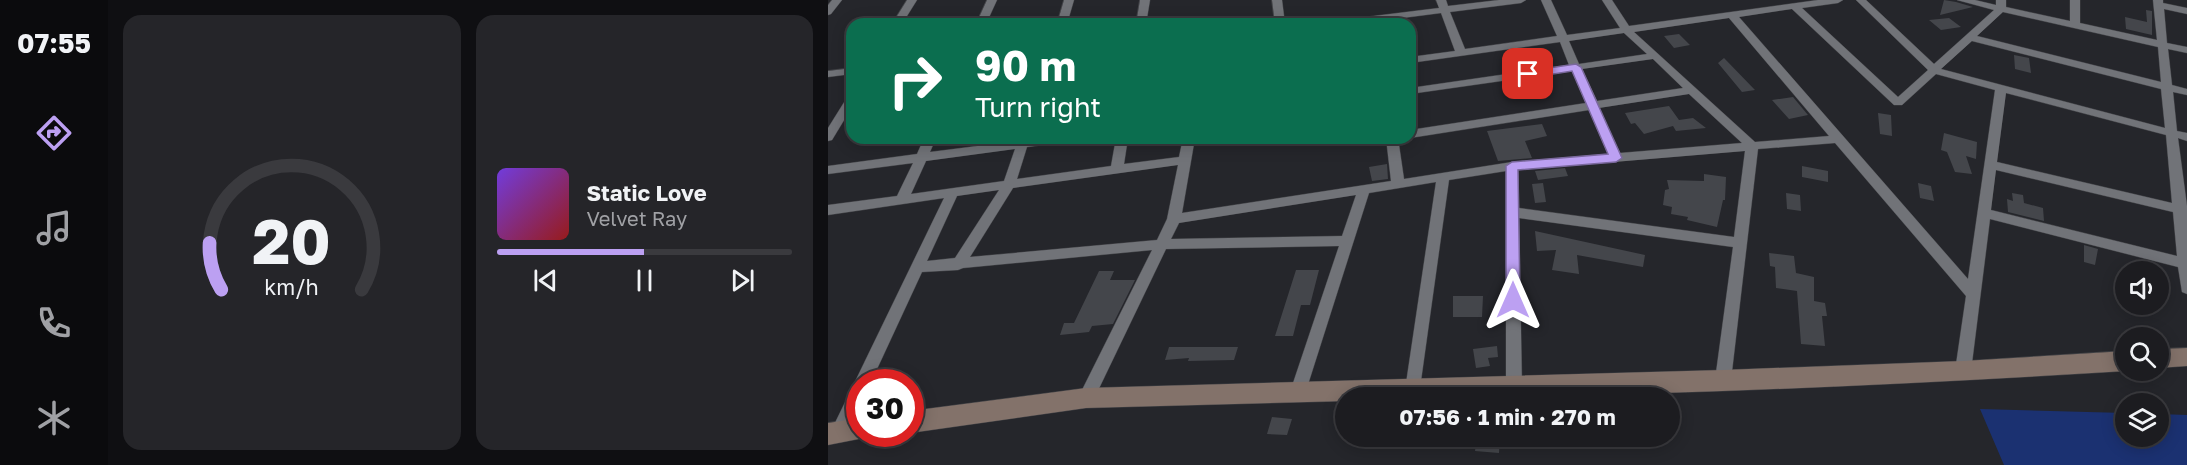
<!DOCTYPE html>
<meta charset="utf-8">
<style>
:root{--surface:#1c1c20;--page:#252529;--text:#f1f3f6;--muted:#a0a1a5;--line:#3a3a3e;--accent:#bca0f2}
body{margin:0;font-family:"Golos Text",sans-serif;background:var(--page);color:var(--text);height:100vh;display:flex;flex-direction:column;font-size:22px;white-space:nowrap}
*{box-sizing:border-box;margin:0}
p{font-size:20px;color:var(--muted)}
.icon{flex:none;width:33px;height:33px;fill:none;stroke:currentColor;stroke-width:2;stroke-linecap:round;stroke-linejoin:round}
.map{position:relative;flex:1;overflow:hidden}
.panel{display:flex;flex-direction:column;gap:15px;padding:15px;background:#0f0f12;width:720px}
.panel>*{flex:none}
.hud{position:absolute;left:18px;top:18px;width:570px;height:126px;border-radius:18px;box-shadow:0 3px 15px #0003,0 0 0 2px var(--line);background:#0b6e4f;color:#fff;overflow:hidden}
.controls{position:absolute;left:1287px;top:261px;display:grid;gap:12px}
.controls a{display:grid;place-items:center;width:54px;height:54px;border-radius:50%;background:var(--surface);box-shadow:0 3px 15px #0003,0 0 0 2px var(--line);font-size:30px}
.speed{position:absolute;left:18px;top:369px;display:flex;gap:12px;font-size:30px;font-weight:700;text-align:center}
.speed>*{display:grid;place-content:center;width:78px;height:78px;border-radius:50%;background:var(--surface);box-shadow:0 3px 15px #0003,0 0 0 2px var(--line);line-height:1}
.speed .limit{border:9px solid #d22;background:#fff;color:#111}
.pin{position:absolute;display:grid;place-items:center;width:51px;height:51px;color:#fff;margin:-26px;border-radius:12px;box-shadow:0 3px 9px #0006}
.me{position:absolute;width:66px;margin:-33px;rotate:0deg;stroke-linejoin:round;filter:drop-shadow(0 0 4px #0008)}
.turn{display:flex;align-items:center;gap:21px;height:126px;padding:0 30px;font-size:27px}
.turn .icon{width:78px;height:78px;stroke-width:2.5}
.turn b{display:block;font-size:42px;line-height:51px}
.panel .card{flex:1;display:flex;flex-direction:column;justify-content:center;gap:9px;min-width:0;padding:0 21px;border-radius:18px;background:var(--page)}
.panel .dial{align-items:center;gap:0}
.dial svg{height:156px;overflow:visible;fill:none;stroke:var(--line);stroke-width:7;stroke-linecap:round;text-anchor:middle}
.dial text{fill:var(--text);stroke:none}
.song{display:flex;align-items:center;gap:18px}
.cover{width:72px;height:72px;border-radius:9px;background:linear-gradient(135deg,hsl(260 70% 55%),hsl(0 70% 35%))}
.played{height:6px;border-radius:3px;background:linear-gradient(90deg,var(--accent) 50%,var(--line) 50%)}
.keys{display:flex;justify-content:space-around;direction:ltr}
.panel .tiles{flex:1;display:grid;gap:15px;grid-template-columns:repeat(2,1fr)}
.trip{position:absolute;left:507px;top:387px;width:345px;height:60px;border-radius:30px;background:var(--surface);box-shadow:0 3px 15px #0003,0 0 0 2px var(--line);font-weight:700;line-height:60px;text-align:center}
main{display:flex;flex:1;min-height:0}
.menu{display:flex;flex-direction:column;width:108px;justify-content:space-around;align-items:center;background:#0b0b0d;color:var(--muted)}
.menu .icon{width:42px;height:42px}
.menu .current{color:var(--accent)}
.menu b{font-size:27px;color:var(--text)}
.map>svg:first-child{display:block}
.green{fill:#1b3171}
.building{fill:#44464b}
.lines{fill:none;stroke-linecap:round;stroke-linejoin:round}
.street-casing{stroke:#424347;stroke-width:1}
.secondary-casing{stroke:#424347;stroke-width:1}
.street{fill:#717378;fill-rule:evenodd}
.secondary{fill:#83726a;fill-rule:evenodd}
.route{fill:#bca0f2;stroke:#7a689d;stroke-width:1.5}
</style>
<main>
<nav class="menu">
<b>07:55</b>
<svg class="icon current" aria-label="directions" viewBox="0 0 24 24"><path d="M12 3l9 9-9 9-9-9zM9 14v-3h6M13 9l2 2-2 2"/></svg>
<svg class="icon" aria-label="music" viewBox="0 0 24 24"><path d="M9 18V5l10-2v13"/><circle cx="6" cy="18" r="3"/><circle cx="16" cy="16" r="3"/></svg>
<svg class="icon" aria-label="phone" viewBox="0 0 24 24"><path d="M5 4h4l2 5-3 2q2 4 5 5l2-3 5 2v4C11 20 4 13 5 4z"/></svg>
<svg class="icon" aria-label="climate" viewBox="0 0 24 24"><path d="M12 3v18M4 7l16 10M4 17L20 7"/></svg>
</nav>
<section class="panel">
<div class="tiles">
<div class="card dial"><svg viewBox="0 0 100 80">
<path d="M14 69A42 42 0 1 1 86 69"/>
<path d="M14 69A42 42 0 0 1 8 45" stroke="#bca0f2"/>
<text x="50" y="56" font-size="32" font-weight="700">20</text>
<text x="50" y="72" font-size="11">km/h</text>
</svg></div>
<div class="card">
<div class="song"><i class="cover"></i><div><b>Static Love</b><p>Velvet Ray</p></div></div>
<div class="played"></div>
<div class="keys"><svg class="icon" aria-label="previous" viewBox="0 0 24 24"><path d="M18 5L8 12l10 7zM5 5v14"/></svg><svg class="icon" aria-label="pause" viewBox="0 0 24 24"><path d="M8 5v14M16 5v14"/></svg><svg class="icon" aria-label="next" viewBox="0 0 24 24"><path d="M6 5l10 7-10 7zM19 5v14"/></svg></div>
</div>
</div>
</section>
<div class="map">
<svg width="1359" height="465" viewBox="0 0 1359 465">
<rect width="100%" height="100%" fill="#25262b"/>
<path class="green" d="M1152,409L1297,413L1298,436H1330L1331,414L1359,415V465H1176Z"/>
<path class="building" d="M1116,0L1128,2L1145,7L1112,15Z
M1318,10L1324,11V35L1298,29L1297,17L1319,22Z
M1121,18L1133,27L1113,30L1101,20Z
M851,34L862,45L846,48L836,36Z
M1186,55L1201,58L1203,73L1187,69Z
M896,58L927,90L914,92L890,63Z
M965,97L980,115L961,119L944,100Z
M841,106L851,120L865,118L878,128L848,131L845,126L816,134L807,123L803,124L797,113Z
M1050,113L1063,115L1064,136L1052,134Z
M714,124L719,136L697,141L704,158L670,161L659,131Z
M1116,133L1149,142L1148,159L1138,156L1144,174L1127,172L1119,152L1113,150Z
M559,164L560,179L544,181L541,167Z
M974,166L1000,171V182L974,177Z
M737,168L740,176L710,180L707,171Z
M876,174L898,177L897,200H895L889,227L859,220L860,217L843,214L844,207L835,205L837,190L841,189L839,180L876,181Z
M715,183L718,202L707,203L704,184Z
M1090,183L1103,186L1106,201L1092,198Z
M958,193L972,195L973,211L959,209Z
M1184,193L1195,195L1196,203L1215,208L1216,221L1180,212L1179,199L1185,201Z
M707,231L817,255L815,267L749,255L751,274L724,270L728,250L709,251Z
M1256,245L1270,249L1267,265L1256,262Z
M941,253L966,256L968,273L986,277V301L997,303L999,316H994L997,346L973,344L969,291L948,288L947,267L942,266Z
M468,270H491L482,305H473L465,336H447Z
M271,271H286L282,280H307L285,324L264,326L261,332L232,335L236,323H246Z
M625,296H655L654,317H625Z
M669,346L670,357L660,358L662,366L648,368L645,349Z
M341,347H410L406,360L360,361L361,358L337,360Z
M444,417L464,419L459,435L439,434Z
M649,436H672L671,453L647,451Z"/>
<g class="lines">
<defs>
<path id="street" d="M4,0H14L3,14L0,15V5Z
M79,0H89L74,24H64Z
M159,0H169L158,24H148Z
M236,0H246L239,24H229Z
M312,0H322L318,24H308Z
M444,0H454L457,24H447Z
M608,0H618L620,6L671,0H698L693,3L622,12L637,49L729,36L713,0H723L739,35L792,28L774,0H784L801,26L990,0H1015L1010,3L974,8L1070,97L1100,70L1028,0H1038L1106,64L1166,10L1129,0H1147L1168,5V0H1178V7L1242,21V0H1252V23L1329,40L1325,0H1335V3L1359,8V14L1336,9L1339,43L1359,47V53L1340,49L1344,85L1359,89V95L1345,92L1349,131L1359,133V141L1350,138L1359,206V294L1354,292L1350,267L1162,219L1143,371L1141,376L1135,378L1129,376L1127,371L1138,296L1007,143L930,149L903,380L901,385L895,387L889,385L887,380L905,247L691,218L694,387L692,392L686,394L680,392L678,387V171L621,180L591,395L585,397L579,395L577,390L608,182L541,193L476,397L470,399L464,397L462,392L511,246L338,249L264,403L258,405L252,403L250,398L324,250L135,268L130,270L94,272L43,382H32V407L17,437L11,440L5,437L3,432L5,427L116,198L0,215V205L69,196L85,163L0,174V166L89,154L96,138H108L102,152L189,141L190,138H244L238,142L199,147L189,179L283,166L288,138H300L296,164L351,157L355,138H367L354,213L563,181L558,138H570L576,179L684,162L780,154L761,110L582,138V130L758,103L744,71L582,94V88L741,65L732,42L582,63V57L627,51L613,13L528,24H500L505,21L611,8ZM964,9L1066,105H1074L1108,74L1167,90L1140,279L911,17ZM1175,12L1330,47L1333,82L1149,36ZM901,18L1001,136L927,142L806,32ZM796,33L819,54L751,64L741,41ZM1144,41L1333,89L1337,128L1113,69ZM825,59L855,88L769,101L754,69ZM1178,93L1338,135L1344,203L1169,162ZM861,94L914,143L792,153L771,108ZM187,149L176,181L83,194L98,161ZM917,151L906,237L691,208L690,170ZM350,165L339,219L329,240L142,257L185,188ZM1168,170L1345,212L1349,256L1163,210ZM171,190L127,258L99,261L129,196ZM528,195L514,236L343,239L351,223Z
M24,68V74L0,77V71Z
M24,95V107L4,140L0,141V128L20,96Z"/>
<path id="secondary" d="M1359,348V366L1330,368V349Z
M1298,351V371C1038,387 778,398 518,398V401L258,408L82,433V411L258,388L895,370L1135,361Z
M32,418V434H42L41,437L0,445V423Z"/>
</defs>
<use href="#street" class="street-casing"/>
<use href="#secondary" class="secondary-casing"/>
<use href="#street" class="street"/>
<use href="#secondary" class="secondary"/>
</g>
<path class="route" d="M748,64L753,67L794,158L788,162L690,170L692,300L690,304H680L678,300V166L684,162L780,154L744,71L700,78L695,74L700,71Z"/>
</svg>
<div class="controls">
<a><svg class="icon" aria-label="sound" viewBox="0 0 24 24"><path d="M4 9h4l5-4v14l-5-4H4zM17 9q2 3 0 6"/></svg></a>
<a><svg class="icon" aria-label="search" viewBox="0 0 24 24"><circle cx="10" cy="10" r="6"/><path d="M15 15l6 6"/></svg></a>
<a><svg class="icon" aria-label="layers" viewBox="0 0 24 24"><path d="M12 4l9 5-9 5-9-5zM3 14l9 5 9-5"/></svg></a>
</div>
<div class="speed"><div class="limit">30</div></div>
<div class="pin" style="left:700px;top:74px;background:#d93025"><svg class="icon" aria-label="arrive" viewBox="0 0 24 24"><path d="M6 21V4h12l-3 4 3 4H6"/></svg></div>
<svg class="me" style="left:685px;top:300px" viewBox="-20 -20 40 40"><path d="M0-17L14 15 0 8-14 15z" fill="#bca0f2" stroke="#fff" stroke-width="4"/></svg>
<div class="trip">07:56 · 1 min · 270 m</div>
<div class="hud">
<div class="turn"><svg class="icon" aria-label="right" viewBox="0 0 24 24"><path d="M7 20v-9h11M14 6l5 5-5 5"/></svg><div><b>90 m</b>Turn right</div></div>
</div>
</div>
</main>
